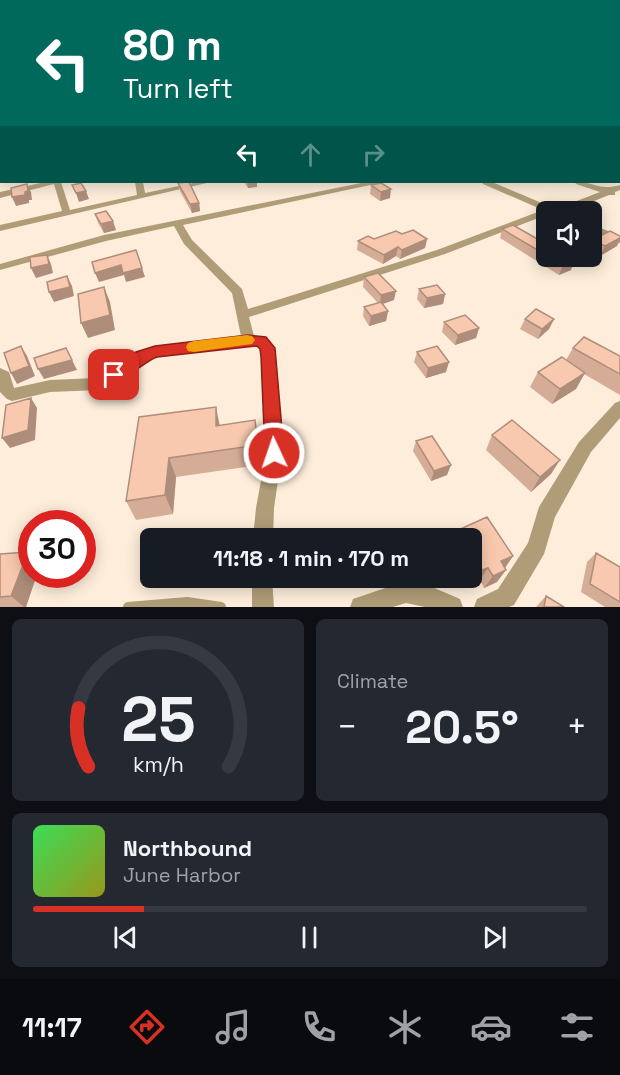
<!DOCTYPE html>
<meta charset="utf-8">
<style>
:root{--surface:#171b24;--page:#242831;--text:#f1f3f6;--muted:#9ea1a6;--line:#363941;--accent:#d93025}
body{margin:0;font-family:"Space Grotesk",sans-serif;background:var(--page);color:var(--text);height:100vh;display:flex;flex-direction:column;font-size:22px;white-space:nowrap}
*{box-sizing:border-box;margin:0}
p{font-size:20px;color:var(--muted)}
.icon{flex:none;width:33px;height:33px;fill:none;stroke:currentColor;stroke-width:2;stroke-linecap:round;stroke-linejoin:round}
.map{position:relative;height:607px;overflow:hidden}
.panel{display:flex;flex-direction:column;gap:12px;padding:12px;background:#0d0f14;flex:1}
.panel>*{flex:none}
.banner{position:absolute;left:0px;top:0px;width:621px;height:183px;box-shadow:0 3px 15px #0003;background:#00695c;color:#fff;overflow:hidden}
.controls{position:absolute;left:536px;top:201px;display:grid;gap:12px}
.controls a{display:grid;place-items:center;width:66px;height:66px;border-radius:9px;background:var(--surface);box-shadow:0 3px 15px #0003;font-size:30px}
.speed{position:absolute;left:18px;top:510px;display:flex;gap:12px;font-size:30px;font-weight:700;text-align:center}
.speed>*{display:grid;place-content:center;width:78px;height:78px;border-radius:50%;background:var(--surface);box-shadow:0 3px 15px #0003;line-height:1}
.speed .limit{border:9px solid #d22;background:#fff;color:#111}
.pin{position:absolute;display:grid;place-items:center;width:51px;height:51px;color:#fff;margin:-26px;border-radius:12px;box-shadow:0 3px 9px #0006}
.me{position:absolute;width:66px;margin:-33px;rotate:357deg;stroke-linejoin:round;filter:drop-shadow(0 0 4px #0008)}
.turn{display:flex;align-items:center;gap:21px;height:126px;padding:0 24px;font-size:27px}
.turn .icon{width:78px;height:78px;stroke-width:2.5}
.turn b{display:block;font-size:42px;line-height:51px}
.lanes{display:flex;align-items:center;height:57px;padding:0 24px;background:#0003;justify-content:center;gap:30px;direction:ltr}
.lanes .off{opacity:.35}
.big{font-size:45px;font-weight:800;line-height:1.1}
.panel .card{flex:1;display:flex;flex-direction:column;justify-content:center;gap:9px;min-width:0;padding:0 21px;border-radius:9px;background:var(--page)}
.panel .dial{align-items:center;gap:0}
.dial svg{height:156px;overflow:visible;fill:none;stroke:var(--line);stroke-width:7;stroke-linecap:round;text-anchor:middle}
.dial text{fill:var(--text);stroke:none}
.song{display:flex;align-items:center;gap:18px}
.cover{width:72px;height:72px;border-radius:9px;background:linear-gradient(135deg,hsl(130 70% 55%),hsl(60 70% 35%))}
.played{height:6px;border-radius:3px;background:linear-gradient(90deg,var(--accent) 20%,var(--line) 20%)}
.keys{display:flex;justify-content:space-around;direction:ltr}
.heat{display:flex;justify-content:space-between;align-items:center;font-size:33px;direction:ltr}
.panel .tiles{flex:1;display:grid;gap:12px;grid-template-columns:1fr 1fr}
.card:last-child{grid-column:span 2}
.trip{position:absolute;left:140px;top:528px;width:342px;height:60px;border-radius:9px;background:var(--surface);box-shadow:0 3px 15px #0003;font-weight:800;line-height:60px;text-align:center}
.dock{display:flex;height:96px;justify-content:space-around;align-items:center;background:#090b0e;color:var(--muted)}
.dock .icon{width:42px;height:42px}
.dock .selected{color:var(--accent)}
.dock b{font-size:27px;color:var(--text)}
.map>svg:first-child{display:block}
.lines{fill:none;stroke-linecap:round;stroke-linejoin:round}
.service{stroke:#b09d78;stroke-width:10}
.minor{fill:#b09d78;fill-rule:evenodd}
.wall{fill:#d5ad96}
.shaded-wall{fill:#ae8d7a}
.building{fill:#f8c9ae;stroke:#ae8d7a;stroke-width:1.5}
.route{fill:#d93025;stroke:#8d1f18;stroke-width:1.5}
.slow{fill:#f59e0b}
</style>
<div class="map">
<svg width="620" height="607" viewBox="0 0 620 607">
<rect width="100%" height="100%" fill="#fdedda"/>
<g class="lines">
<path class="service" d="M128,607L187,602L221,607"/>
<path class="minor" d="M2,120V126H0V121Z
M45,182H61L70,210L137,195L135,182H143L145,193L198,182H211L0,231V225L62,211L54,184L0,198V192Z
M366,182H379L375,184L183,225L192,240L242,289L248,309L437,250L543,210L483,184L482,182H492L556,209L600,192L576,184L575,182C596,182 599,191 620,185V190L615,192V195H609L567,212H546V215L445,254L249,317L254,336C268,337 274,343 276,357L282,453L274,508L273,538H253L256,508L266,453L262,357L261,350L257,345H248L155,357L146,360L99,390L50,392L12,401L7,399L0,392V368L9,372L14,388L50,380L96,378L136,352L155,347L241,336L232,293L184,244L174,226L106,241L0,270V264L104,235Z
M591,224L620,236V243L591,231Z
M620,401V418L591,452L555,517L544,554L514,605L509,607H474L477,599L498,589L528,543L539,507L579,442L615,403Z
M252,578H272L274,607H252Z
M406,581L432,587L460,599L463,607H425L406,603L393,607H350L353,599Z"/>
</g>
<path class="wall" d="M244,182H257V187L248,188Z
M178,183L199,203L200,211L192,213L180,191Z
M371,185L390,198L380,201L370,194Z
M95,214L116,230L104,233L98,223Z
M502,229L546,244V256H568L571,270L559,275L500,238Z
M402,234L427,239L425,248L400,259L396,256L383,264L357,250L358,241Z
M592,240L617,246L600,256L591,251Z
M364,277L394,300L382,304L388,311L386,321L369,326L363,316L364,307L378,303L363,287Z
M419,289L445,294L443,304L424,308L417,299Z
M525,319H554L549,329L538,339L520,329Z
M444,322L479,328L476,338L455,345L442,332Z
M573,348L620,356V395L584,374L576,389L552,404L530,387L538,372L566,360Z
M417,352L446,372L426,378L414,362Z
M139,417L220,425L258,440L260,465L176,477L173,514L136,520L126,501Z
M492,435L551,474L531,492L486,450Z
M416,441L447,475L431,481L413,451Z
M458,530L513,556L505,568L497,582L484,588L480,580L474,583L471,577V538H453Z
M28,552L32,555V574H37L26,607H0V554Z
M596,553L620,567V607H605L581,592L587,562Z
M546,596L564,607H536Z"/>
<path class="shaded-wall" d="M247,182H257V187L248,188Z
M27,184L31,192L32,200H29V203L16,206L12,197L25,192Z
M391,189L390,198L380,201L381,192Z
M86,191L89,199L79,202L76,193Z
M199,203L200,211L192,213L190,204Z
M113,221L116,230L104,233L101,224Z
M620,238V240L617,246L600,256L605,246Z
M427,239L425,248L400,259L402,250Z
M398,247L396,256L383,264L384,255Z
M47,255L51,264L53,273L36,278L31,268Z
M575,260L571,270L559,275L563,265Z
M121,265L142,268L145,277L126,282L124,275L99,282L95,273Z
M67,276L72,286L74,296L54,302L49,292Z
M104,287L110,302L115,330L88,338L81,323Z
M396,291L394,300L380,305L381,295Z
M445,294L443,304L424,308L427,298Z
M388,311L386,321L369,326L371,316Z
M554,319L549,329L538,339L542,329Z
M479,328L476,338L455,345L458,335Z
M21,346L27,356L35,376L17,384L11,373Z
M66,348L77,370L44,379L38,369Z
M449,362L446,372L426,378L428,368Z
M585,373L576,389L552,404L560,389Z
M31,398L37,408L35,440L10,448L2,438Z
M216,407L220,427L216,426Z
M169,458L176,477L173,514L165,495Z
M560,460L551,474L531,492L540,477Z
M451,465L447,475L431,481L434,471Z
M28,552L32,555V574H37L26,607H24L11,596Z
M513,556L504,569L501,561Z
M488,568L480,580L474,583L482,570Z
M506,570L497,582L484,588L493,576Z"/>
<path class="building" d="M186,182H189L199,203L190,204L178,183Z
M81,183L86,191L76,193L72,185Z
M381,183L391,189L381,192L371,185Z
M27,184L28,191L25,192V195L12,197L11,188Z
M106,211L113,221L101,224L95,214Z
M513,225L546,244V255L502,229Z
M413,230L427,239L402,250L398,247L384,255L358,241L368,236L374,239L396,231L402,234Z
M610,231L620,236V238L605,246L592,240Z
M136,250L142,268L123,273L121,265L95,273L92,262Z
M47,255L49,264L31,268L30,257Z
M549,256H568L575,260L563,265Z
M378,273L396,291L381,295L364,277Z
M67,276L70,287L49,292L47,282Z
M437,285L445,294L427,298L419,289Z
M104,287L110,315L81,323L78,294Z
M381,302L388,311L371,316L364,307Z
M536,309L554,319L542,329L525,319Z
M465,315L479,328L458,335L444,322Z
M584,337L620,356V374L573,348Z
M21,346L29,366L11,373L4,353Z
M437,346L449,362L428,368L417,352Z
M66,348L72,360L38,369L34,358Z
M562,357L585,373L560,389L538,372Z
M31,398L28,430L2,438L6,405Z
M216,407V426L255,420L258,445L169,458L165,495L126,501L139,417Z
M512,420L560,460L540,477L492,435Z
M432,436L451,465L434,471L416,441Z
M487,517L513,556L501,561L506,570L493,576L488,568L482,570L471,551V538H463L458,530Z
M28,552L11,596L0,597V554Z
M596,553L620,567V602L590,584Z
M546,596L564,607H544Z"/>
<linearGradient id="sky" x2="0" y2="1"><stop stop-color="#81aedc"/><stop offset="0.56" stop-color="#fef7ee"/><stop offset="1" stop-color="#fef7ee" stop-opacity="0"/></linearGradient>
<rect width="620" height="194" fill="url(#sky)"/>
<path class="route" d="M248,335L266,337L275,348L284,453L281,459L274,461L267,459L265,453L261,357L260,349L257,346L157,357C142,362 124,385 108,380L106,375L108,371L136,352L155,346Z"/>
<path class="slow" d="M247,335L252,336L255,340L252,344L194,352L188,351L186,347L188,343L194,341Z"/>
</svg>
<div class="controls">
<a><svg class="icon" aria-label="sound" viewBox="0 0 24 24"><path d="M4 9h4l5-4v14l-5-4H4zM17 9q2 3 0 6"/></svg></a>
</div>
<div class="speed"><div class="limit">30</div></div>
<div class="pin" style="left:114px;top:375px;background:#d93025"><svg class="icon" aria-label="arrive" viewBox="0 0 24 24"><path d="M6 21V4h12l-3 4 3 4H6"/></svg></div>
<svg class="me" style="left:274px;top:453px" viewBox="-20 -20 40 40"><circle r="17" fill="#d93025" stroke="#fff" stroke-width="3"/><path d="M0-11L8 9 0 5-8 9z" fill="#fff"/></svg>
<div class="trip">11:18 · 1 min · 170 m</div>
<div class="banner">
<div class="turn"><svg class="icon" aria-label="left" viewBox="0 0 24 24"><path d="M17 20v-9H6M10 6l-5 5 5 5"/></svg><div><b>80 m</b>Turn left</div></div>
<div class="lanes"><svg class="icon" aria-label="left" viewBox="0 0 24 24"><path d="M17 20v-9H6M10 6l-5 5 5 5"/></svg><svg class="icon off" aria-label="ahead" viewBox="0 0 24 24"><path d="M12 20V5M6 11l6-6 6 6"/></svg><svg class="icon off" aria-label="right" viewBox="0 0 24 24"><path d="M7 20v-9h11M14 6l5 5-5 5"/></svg></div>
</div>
</div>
<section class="panel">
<div class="tiles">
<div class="card dial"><svg viewBox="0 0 100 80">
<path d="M14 69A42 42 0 1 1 86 69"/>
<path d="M14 69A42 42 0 0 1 9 39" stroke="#d93025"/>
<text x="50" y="56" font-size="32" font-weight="700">25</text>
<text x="50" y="72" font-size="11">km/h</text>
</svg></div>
<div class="card"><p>Climate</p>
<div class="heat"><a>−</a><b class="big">20.5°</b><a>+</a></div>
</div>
<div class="card">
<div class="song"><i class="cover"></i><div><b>Northbound</b><p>June Harbor</p></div></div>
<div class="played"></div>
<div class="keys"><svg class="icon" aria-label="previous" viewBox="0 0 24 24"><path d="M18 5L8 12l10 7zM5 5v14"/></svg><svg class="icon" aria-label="pause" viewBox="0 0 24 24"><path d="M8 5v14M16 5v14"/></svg><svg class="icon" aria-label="next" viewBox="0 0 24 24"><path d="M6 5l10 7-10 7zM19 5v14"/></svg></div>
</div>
</div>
</section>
<nav class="dock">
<b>11:17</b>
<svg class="icon selected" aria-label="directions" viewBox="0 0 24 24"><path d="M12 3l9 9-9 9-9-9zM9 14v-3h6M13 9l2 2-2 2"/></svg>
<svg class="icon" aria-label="music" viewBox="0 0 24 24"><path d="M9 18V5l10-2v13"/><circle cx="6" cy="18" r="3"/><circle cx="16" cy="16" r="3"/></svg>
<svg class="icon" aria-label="phone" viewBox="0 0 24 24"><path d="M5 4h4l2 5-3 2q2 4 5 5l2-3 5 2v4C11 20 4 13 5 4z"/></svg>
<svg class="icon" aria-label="climate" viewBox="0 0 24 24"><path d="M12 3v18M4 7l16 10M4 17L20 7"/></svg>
<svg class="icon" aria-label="car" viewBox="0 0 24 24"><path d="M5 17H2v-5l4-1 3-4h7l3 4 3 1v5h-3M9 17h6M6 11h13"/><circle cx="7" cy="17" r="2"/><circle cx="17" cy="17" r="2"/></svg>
<svg class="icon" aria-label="filters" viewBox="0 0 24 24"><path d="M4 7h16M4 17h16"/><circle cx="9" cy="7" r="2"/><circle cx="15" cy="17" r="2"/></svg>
</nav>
